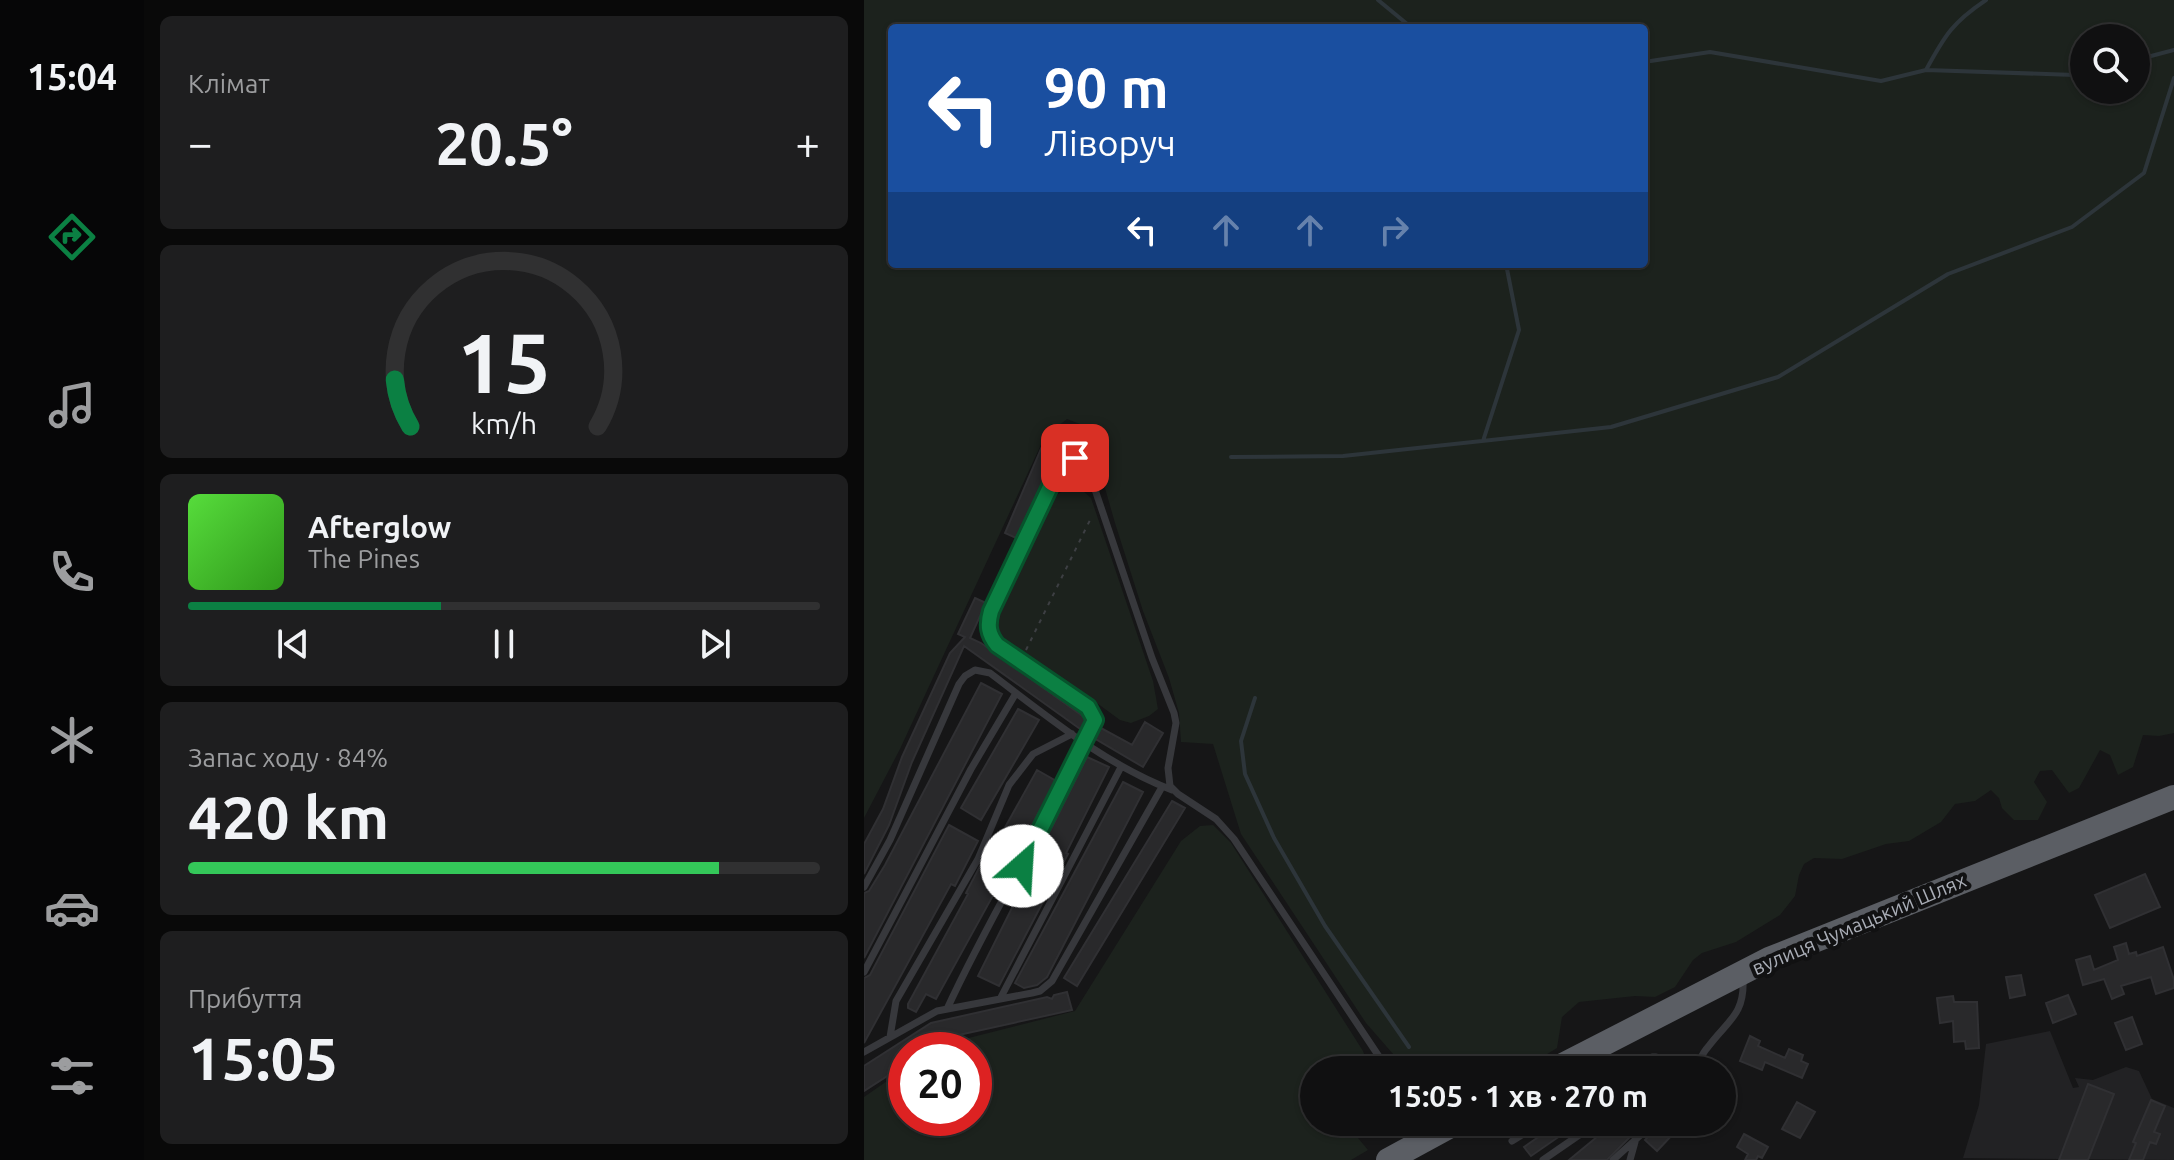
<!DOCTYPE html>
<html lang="uk">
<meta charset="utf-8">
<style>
:root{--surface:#101011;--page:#1e1e1f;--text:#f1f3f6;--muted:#9c9d9f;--line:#303031;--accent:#0b8043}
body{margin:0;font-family:Ubuntu,sans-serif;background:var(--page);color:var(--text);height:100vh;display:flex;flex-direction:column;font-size:30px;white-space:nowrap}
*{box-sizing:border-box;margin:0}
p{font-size:26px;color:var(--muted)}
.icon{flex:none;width:44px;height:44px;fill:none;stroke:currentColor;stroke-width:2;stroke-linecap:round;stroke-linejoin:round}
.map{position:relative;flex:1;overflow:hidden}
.details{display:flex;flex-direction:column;gap:16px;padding:16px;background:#090909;width:720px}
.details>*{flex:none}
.banner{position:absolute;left:24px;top:24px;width:760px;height:244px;border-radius:8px;box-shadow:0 2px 6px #0004,0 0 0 2px var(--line);background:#1a4fa0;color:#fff;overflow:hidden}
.buttons{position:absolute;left:1206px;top:24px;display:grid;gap:16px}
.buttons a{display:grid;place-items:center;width:80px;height:80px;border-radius:50%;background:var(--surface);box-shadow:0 2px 6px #0004,0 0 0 2px var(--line);font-size:40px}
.speed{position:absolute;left:24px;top:1032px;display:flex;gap:16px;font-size:40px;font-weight:700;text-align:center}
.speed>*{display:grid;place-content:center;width:104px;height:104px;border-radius:50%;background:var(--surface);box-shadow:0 2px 6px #0004,0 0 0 2px var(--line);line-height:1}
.speed .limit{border:12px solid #d22;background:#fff;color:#111}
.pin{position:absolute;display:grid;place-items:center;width:68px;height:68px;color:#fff;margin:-34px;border-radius:16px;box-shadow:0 4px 12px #0006}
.me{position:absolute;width:88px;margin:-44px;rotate:26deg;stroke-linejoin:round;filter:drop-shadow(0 0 6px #0008)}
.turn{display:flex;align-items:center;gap:28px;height:168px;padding:0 24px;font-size:36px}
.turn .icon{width:104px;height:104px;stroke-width:2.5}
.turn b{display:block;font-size:56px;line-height:68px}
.lanes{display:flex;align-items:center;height:76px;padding:0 24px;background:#0003;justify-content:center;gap:40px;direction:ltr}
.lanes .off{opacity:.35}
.big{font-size:60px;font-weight:700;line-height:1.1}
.details .card{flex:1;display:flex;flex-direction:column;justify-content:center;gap:12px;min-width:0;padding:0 28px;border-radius:12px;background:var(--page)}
.details .dial{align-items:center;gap:0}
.dial svg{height:208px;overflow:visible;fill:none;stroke:var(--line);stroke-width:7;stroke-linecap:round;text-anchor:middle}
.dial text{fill:var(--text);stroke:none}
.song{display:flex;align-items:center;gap:24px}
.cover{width:96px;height:96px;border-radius:12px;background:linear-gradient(135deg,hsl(110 70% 55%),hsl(110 70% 35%))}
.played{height:8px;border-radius:4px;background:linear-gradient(90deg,var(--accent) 40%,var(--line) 40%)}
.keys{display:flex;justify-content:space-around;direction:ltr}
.heat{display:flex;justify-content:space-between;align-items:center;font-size:44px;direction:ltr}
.charge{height:12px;border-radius:6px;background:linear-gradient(90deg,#34c759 84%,var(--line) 0)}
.trip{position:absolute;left:436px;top:1056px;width:436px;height:80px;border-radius:40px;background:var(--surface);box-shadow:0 2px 6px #0004,0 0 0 2px var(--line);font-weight:700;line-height:80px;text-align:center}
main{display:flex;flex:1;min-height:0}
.menu{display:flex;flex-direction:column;width:144px;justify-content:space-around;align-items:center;background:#060607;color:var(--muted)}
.menu .icon{width:56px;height:56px}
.menu .current{color:var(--accent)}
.menu b{font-size:36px;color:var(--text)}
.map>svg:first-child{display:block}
.built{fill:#222224}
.green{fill:#1c221d;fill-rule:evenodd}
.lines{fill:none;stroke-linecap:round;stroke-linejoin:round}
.stream{stroke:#2d353a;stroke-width:4}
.building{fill:#29292b;stroke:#303033;stroke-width:2}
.path{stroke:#3d3f43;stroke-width:2;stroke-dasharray:4 6;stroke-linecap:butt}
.service{stroke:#37383c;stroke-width:7}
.trunk{stroke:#5b5e64;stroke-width:24}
.route-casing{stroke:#07532c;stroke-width:20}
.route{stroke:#0b8043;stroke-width:14}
.labels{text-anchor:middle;stroke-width:8;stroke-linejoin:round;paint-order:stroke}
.street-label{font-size:20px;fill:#a9adb6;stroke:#111112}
</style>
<main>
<nav class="menu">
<b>15:04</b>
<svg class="icon current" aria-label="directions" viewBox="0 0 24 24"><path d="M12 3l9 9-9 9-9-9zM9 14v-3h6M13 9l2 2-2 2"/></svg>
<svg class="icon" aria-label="music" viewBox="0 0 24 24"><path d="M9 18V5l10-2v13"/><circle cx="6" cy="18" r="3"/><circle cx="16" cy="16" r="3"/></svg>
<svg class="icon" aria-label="phone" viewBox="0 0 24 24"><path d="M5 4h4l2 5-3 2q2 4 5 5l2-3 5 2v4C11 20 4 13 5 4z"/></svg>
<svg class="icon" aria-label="climate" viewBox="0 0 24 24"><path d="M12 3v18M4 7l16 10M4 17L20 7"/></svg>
<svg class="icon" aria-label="car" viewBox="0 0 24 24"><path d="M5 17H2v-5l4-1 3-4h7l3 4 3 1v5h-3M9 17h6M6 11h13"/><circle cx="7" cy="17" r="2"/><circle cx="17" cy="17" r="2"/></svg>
<svg class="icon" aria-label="filters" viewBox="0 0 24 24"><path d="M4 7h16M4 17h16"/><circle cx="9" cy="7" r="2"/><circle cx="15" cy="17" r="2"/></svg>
</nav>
<section class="details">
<div class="card"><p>Клімат</p>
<div class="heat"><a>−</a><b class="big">20.5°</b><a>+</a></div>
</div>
<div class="card dial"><svg viewBox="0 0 100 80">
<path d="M14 69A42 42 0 1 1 86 69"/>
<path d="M14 69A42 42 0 0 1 8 51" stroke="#0b8043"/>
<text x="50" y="56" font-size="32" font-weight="700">15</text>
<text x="50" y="72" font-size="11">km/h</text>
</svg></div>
<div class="card">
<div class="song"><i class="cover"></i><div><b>Afterglow</b><p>The Pines</p></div></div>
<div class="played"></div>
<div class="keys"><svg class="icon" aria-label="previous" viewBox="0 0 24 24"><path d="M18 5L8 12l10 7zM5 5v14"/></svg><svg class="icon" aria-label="pause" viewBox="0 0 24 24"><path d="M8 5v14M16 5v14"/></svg><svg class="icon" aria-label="next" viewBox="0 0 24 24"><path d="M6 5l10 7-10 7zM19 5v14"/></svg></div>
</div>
<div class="card"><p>Запас ходу · 84%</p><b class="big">420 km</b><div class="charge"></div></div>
<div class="card"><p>Прибуття</p><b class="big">15:05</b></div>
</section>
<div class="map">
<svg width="1310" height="1160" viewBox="0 0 1310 1160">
<rect width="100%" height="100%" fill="#161617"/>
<path class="built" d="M1186,1031L1209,1088L1215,1087L1211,1078L1229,1080L1262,1067L1275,1071L1288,1099L1310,1108V1160L1099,1158L1115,1105L1122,1044Z"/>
<path class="green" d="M0,0H1310V733L1295,736L1279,735L1269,767L1254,775L1246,755L1236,750L1215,788L1205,793L1188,770L1176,771L1170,782L1183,802L1174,820H1150L1138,808L1135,798L1127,790L1111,801L1091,804L1077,822L1045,841L1022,844L978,859L950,858L940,864L935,875L931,896L916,915L872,942L838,953L829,960L811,987L791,997L771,996L715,1002L698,1017L693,1048L657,1070H543L502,1023L377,834L349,744L317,742L315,713L305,678L279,611L251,523L235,467L233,447L221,426L203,419L181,436L36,749L0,818ZM28,28H780V264H28ZM1220,38H1272V90H1220Z
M204,488L219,491L227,498L289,681L294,709L285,716L267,723L256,720L226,698L146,649L132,634L133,615L189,497Z
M349,825L367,843L499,1051L506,1070H450V1122H504L492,1126L489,1132L504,1150L487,1160H0V1097L42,1068V1118H110V1050H69L77,1045L211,1011L317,841L336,826Z"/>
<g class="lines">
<path class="stream" d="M514,0L548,28
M1272,60L1310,50
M780,62L846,52L1017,81L1062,70C1081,35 1089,22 1122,0
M1062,70L1211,75L1220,73
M619,441L655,330L642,264
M367,457L479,456L747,427L914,377L1084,274L1208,227L1280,173L1310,78
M391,698L377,741L381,774L410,838L461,926L545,1047"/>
</g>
<path class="building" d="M182,437L197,444L152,538L141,533Z
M111,598L122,603L106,638L117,643L224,720L219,731L100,646L48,762L25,825L0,874V844L19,809L38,757L86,653L101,637L94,634Z
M117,683L138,694L0,958V893L5,891L21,865Z
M154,709L175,720L117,820L97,808Z
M281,722L299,733L279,767L230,738L235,727L268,745Z
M223,757L245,767L202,853L204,854L135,986L114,976Z
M173,770L192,781L72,999L62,994L52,1012L44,1008V1004L104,894L102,893L126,847L129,849Z
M259,782L279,792L183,977L173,985L160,988L151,983Z
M308,801L321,808L213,986L200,978Z
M85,825L114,841L91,886L87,884L0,1043V978L6,975Z
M1281,874L1296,907L1246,928L1231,895Z
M1262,943L1265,954L1272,952L1273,956L1299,947L1310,980V988L1292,994L1287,977L1257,986L1260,994L1248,999L1240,979L1219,985L1212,960L1226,956L1230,970L1254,960L1250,947Z
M1157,975L1161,995L1146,998L1142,977Z
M203,992L208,1010L81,1038L63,1050H42V1064L0,1091V1066L67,1023L183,997L188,999L190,995Z
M1204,995L1212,1014L1189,1023L1182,1003Z
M1089,996L1090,1002H1113L1115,1048L1102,1049L1101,1041L1090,1042L1089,1021L1076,1023L1073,998Z
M1268,1017L1278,1044L1262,1050L1251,1023Z
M886,1036L896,1041L894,1046L921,1058L925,1049L939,1055L937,1061L944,1064L938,1078L901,1062L898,1070L876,1061Z
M1224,1084L1250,1094L1224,1160H1195Z
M1287,1100L1301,1106L1290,1132L1296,1134L1292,1144L1286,1142L1279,1160H1265L1272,1143L1269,1142Z
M933,1102L951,1112L936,1138L918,1129Z
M696,1122H716L667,1156L660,1147Z
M751,1122H781L743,1160H705Z
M797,1123L809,1134L793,1151L781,1140Z
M880,1134L904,1147L898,1158L894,1156L892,1160H881L884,1154L873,1147Z"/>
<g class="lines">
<path class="path" d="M162,650L228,516"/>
<path class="service" d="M0,887L26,840L95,684L101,676L111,670L126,673C183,716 240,764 308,790
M0,972L107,769L152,693
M136,999L257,767
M83,1009C128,911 187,819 231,720L224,707L133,645C124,634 123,625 127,611L193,472C200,459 213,453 223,466L288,658L310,713L312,723L304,768L306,786L314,794L352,819L370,839L524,1070
M26,1037L32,1001L114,859L145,785L169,754L208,734
M0,1052L73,1011L168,993L176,991L188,981L298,787
M766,1070L788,1057H792L802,1070
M831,1070C835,1062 838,1053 844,1047C863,1021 881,1015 879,979
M648,1141L679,1122
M679,1160L734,1122
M749,1160L791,1122
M766,1160L771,1142"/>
<path class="trunk" d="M689,1070L905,959L1310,797
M524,1160L594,1122"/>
</g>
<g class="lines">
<defs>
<path id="route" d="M158,866L231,720L224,707L133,645C124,634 123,625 127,611L193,472L201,461L211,458"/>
</defs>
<use href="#route" class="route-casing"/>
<use href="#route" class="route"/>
</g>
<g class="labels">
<g class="street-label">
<text transform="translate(995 924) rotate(-23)" y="7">вулиця Чумацький Шлях</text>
</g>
</g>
</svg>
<div class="buttons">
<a><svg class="icon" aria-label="search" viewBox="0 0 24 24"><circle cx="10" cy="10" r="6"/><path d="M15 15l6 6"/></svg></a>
</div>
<div class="speed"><div class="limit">20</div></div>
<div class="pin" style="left:211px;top:458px;background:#d93025"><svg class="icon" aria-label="arrive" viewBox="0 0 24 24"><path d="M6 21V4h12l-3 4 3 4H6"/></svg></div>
<svg class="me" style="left:158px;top:866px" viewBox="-20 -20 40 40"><circle r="19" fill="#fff"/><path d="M0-13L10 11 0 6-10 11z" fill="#0b8043"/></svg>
<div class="trip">15:05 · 1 хв · 270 m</div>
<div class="banner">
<div class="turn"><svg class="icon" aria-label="left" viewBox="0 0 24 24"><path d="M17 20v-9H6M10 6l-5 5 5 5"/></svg><div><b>90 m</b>Ліворуч</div></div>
<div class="lanes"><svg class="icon" aria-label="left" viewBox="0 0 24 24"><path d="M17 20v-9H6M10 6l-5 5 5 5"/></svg><svg class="icon off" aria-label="ahead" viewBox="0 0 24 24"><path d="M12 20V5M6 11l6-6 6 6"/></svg><svg class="icon off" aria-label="ahead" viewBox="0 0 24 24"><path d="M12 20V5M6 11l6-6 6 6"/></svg><svg class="icon off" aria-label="right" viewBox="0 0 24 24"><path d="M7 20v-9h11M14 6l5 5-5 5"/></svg></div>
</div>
</div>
</main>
